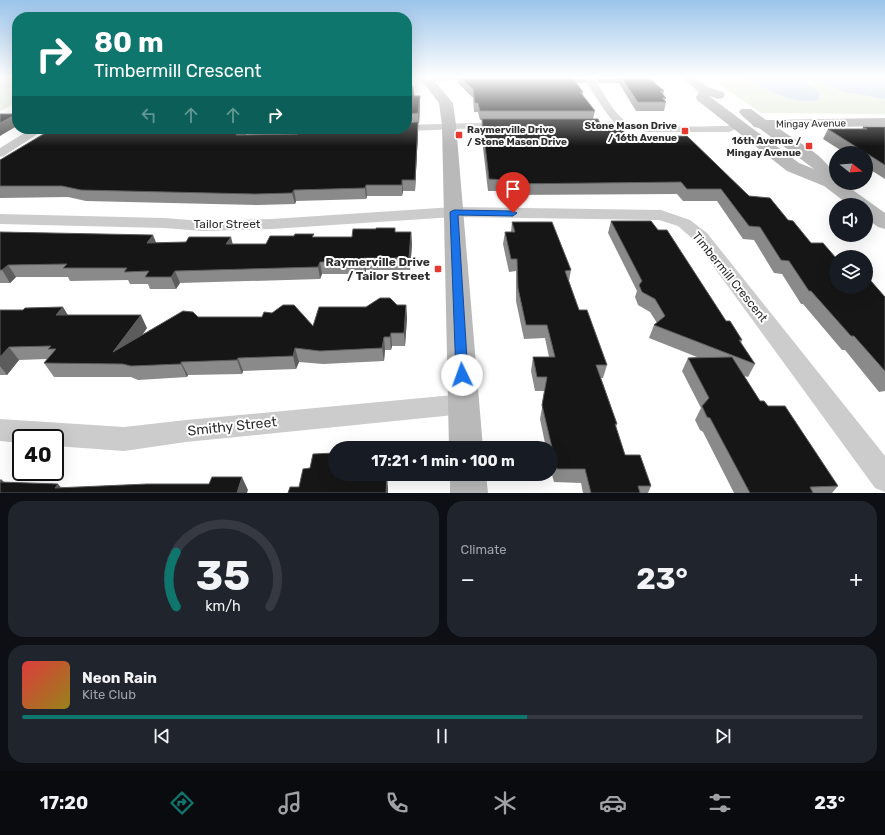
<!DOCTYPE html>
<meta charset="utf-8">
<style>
:root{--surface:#171b24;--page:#20242c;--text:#f1f3f6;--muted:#9ea1a6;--line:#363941;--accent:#0f766e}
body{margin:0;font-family:Rubik,sans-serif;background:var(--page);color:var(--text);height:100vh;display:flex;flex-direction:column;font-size:15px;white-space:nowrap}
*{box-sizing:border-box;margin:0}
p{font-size:13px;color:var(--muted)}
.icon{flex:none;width:22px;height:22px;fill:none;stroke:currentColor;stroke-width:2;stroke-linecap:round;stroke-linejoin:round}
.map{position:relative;height:493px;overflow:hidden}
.drawer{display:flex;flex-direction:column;gap:8px;padding:8px;background:#0d0f14;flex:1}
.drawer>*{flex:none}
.hud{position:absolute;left:12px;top:12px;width:400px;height:122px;border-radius:16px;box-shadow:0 4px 16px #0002;background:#0f766e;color:#fff;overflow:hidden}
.needle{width:26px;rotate:107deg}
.buttons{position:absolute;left:829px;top:146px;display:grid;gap:8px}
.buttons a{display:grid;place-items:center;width:44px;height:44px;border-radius:50%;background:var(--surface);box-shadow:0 4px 16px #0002;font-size:20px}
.speed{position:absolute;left:12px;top:429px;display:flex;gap:8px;font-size:20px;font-weight:700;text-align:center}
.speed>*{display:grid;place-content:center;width:52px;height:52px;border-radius:50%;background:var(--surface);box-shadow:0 4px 16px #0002;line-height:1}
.speed .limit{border:2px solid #111;border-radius:6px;background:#fff;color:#111}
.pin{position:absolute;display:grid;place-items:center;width:34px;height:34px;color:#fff;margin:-41px -17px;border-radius:50% 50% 50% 0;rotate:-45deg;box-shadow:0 0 4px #0007}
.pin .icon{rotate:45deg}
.me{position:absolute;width:44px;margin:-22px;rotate:357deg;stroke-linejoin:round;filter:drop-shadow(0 0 3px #0008)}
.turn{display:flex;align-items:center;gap:14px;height:84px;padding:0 16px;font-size:18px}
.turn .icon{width:52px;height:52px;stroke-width:2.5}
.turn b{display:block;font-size:28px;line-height:34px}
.lanes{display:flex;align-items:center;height:38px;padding:0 16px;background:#0003;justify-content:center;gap:20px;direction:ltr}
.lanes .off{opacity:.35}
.big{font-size:30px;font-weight:700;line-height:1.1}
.drawer .card{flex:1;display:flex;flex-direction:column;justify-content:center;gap:6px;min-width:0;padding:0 14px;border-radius:16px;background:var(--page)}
.drawer .dial{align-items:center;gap:0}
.dial svg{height:104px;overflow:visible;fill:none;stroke:var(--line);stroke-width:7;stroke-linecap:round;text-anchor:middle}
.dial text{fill:var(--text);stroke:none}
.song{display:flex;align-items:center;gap:12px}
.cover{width:48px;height:48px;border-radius:6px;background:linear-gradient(135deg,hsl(0 70% 55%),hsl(50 70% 35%))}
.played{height:4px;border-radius:2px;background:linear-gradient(90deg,var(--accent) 60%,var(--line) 60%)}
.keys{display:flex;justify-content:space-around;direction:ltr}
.heat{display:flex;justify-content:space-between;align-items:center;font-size:22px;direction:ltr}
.drawer .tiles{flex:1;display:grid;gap:8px;grid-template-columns:1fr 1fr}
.card:last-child{grid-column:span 2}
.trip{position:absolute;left:328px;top:441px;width:230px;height:40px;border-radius:20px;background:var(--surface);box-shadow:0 4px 16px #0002;font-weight:700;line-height:40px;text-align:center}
.tabs{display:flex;height:64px;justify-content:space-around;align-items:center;background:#090b0e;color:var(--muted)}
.tabs .icon{width:28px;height:28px}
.tabs .active{color:var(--accent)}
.tabs b{font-size:18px;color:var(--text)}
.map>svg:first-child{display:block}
.green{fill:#e4eddd}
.water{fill:#c9dbed}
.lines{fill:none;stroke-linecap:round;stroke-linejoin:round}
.street{fill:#ccc;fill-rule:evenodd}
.secondary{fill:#b9b9b9;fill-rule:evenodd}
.wall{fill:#8a8a8a}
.shaded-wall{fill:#5c5c5c}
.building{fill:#161616;stroke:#5c5c5c}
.route{fill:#1a73e8;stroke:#114b97}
.poi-dot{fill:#e83930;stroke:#fff;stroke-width:1.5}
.labels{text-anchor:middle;stroke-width:4;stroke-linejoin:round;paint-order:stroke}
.far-street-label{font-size:10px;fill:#2f2f2f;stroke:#fff}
.far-poi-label{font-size:10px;font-weight:bold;fill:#2f2f2f;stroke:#fff;text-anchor:end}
.street-label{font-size:12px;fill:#2f2f2f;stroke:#fff}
.poi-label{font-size:12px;font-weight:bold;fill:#2f2f2f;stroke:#fff;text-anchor:end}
.near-street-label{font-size:14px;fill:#2f2f2f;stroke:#fff}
</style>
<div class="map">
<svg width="885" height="493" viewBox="0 0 885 493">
<rect width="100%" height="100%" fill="#fff"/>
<path class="green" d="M0,77H17V103L0,111Z
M709,77H885V114L761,113Z"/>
<path class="water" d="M744,77H885V99L846,92L821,82L803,81L819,92V100C793,106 766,89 744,77Z"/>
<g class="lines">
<path class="street" d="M428,77H465L461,80L425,82L423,80Z
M583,77L594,78C604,93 611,110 625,121C636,129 710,126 727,126L738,122L744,125L729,132H649L623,128L573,127L571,125L573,123L577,122H614C601,108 593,91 583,77Z
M505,122L511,125L509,127L407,131L402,129H407V125Z
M31,129H45L4,156L0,157V148Z
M219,129H323L327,132L321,135L223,134L219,133L217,131Z
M454,207L661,210L690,220L707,233L885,456V492L875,488L695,241L678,226L659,220L454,217L272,229L203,231L164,228L0,224V214L164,218L203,221L272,219Z
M464,394L473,397L476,404L473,411L464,414L186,442L124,451L55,446V438H21V443L0,441V419L124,427L186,420Z"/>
<path class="secondary" d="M419,77H431L453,103L456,125L483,448H449L442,125L439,103Z
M681,77H694L710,88L723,92L725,95L723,98L719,99L709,96L799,163L814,169L759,128L754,127C750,121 743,118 739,112L741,109H751L766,120L885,118V126L778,128C795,140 836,161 836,183H843L885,213V229L878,227L866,218V205H849L824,186L787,171L697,100L696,97L699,92Z
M450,474H486L488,493H450Z"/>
</g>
<path class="wall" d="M457,77H587L586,83H577L583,92V95L595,111L593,119L602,128L628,137L687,136L836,287L885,297V391L879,392L845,350H842L803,304H801L782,274L774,273L754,240L743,239L717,201H683L677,194L505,195L504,191H488L481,130L482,120H480L478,112H474L473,98L457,82Z
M594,77H648L664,91L663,95L666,98L665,101L666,102L664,111H636L619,83H599Z
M407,79L409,86L414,96H420V105L419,123H418V132L415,191H403L402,196H367L366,199L296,201L295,204L258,205L86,201L68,197L0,198V160L52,129H245L246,135L298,134L407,129Z
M863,127H885V179L866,167V153H845L823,139L828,129H862Z
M611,221L658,230L726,321L742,340L741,343L755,364L748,377L744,376L760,401L768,406L838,486L832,493H734L703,432L700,430L695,420L701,408L682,371L688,358L697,357L649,338L654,325L657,323L650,312L638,305L635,297L637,291L608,233Z
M512,222L571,270L569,281L579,310L607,365L603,378H601L617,424L616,427L625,455L651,486L648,493H583L581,483L554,482L551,471V448H546L540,419L545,391H535L531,371L533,357H549L545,338L524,339L516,301V271L509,272L503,244L505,232H511Z
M0,232L157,243L233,244H266L314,237H352L396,232H411L412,244L410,270H366L365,274H322L320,279L180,283L176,289H150L148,284H130L128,280L70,281L68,277H16L10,283H0Z
M397,305H406L407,318L405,346H392L391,350H385L384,361L323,364L299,362L296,369L243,371L242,374L188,375L187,377L138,380L131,377H54L44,363L47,359L19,360L7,375H0V310L68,315L147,328L142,335L198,317L313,326L366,307Z"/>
<path class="shaded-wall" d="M420,96V105L419,123L418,113Z
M17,114V126L0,136V123Z
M418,122V132L415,191V180Z
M241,129H245L246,135H236Z
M402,180L403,191L402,196Z
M366,185L367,196L366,199L365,188Z
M294,190L296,201L295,204L292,193Z
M411,232L412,244L410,270L409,258Z
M153,235L158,247L147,243Z
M231,237L234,249L226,244Z
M364,258L366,270L365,274L364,261Z
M320,262L322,274L320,279L318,267Z
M8,265L16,277L10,283L2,270Z
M175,271L180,283L176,289L171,277Z
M406,305L407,318L405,346L404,333Z
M63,307L71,320L56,315Z
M141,315L147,328L122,364L113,352Z
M391,333L392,346L391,350L390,337Z
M384,337L385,350L384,361L382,348Z
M9,347L19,360L7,375L0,366V357Z
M295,348L299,362L296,369L293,356Z
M238,358L243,371L242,374L237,360Z
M181,362L188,375L187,377L181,364Z
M387,475L388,488V493H386Z
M242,477L248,490L247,493H237Z
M1,479L14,492L0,484V480Z
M58,484L66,493L55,488Z"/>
<path class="building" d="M460,77H572L583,92H580L595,111H480L478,103H475L473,89Z
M621,77H648L664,91H660L666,98H662L666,102H638Z
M407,79L409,86H413L414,96H420L418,113L407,114Z
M0,114H17L0,123Z
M482,119H598L602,128H621L628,137L687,136L749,196L770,198L788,220L793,221L811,243H823L836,258V287H866V279L868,281H871L885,297V371L854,336H851L811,291H809L789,261L781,260L760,227L749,226L721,189H687L681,182L506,184L505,180L489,179Z
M418,122L415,180H402V185H366L365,188L294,190L292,193L255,194L81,190L62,186H0V160L52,129H241L236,135L298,134L300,129H407V123Z
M863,127H885V165L828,129H867Z
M611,221H651L658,230H667L726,321H730L742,340H739L755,364L654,325L665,316L655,299L642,292L639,285L642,281Z
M512,222H552L571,270L565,271L579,310H587L607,365H596L617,424H615L625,455H640L651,486H638L640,493H591L585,469H557L542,405L547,377H537L533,357H555L547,325H526L518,288L517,259H511L505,232H515Z
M376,228H395V232H411L409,258H364V261L320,262L318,267L175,271L171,277H145L149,271L124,272L127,268H63L67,264L8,265L2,270H0V232L153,235L147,243L186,242L189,237H231L226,244H266L270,236H294L295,234H314L312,237H352L353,229H376Z
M380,298H390L397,305H406L404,333H391L390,337H384L382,348L320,351L295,348L293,356L238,358L237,360L181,362V364L131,366L123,364L44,363L56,349H48L51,346L9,347L0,357V310H23L25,308L63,307L56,315H141L113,352L183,311L193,312L198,317H262L264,312L272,313L283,305H294L313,326L319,307H366Z
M732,357L760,401H764L768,406H785L838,486L810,487L813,493H750L710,418L707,417L702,406L709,398L688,358Z
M335,453V474H365V476L387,475L386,493H288L290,487H299L303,469L310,468L313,454Z
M212,477H242L237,493H0V482L58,484L55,488L147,484H209Z"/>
<linearGradient id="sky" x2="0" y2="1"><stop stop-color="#9bc4ea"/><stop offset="0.53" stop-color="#fff"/><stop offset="1" stop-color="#fff" stop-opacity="0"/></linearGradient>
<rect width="885" height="146" fill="url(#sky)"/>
<path class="route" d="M454,210L513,211L517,213L513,216L458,215L468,375L467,378L462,380L458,378L456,375L450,212Z"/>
<g class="poi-dot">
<rect x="681" y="127" width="8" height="8" rx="2"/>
<rect x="455" y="131" width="8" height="8" rx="2"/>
<rect x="805" y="142" width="8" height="8" rx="2"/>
<rect x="434" y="265" width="8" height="8" rx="2"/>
</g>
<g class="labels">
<g class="far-street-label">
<text transform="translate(811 123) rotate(-1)" y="4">Mingay Avenue</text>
</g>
<g class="far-poi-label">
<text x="677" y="129">Stone Mason Drive<tspan x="677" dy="12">/ 16th Avenue</tspan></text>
<text x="467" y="133" text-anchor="start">Raymerville Drive<tspan x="467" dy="12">/ Stone Mason Drive</tspan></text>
<text x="801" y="144">16th Avenue /<tspan x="801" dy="12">Mingay Avenue</tspan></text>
</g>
<g class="street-label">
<text x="227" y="228">Tailor Street</text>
<text transform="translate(730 277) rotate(51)" y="4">Timbermill Crescent</text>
</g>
<g class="poi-label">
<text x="430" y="266">Raymerville Drive<tspan x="430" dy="14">/ Tailor Street</tspan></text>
</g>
<g class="near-street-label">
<text transform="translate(232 426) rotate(-6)" y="5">Smithy Street</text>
</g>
</g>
</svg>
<div class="buttons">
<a><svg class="needle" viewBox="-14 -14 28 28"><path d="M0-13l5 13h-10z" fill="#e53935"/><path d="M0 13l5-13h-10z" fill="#9ea1a6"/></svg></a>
<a><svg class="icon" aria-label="sound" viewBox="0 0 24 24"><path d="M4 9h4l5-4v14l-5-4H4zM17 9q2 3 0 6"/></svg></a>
<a><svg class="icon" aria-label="layers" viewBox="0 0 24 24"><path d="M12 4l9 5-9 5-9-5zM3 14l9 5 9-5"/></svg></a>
</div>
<div class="speed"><div class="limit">40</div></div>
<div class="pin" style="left:513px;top:213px;background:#d93025"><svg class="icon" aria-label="arrive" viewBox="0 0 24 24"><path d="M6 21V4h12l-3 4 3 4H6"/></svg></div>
<svg class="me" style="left:462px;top:375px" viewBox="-20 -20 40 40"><circle r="19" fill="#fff"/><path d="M0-13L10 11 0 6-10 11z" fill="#1a73e8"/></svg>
<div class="trip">17:21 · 1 min · 100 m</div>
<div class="hud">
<div class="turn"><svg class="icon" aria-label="right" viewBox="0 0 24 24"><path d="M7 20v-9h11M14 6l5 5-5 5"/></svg><div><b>80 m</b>Timbermill Crescent</div></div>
<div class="lanes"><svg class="icon off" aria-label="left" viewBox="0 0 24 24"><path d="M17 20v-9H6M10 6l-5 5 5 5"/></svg><svg class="icon off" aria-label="ahead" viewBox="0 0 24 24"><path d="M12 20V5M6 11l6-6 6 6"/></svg><svg class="icon off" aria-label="ahead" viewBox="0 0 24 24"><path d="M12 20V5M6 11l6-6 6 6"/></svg><svg class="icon" aria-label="right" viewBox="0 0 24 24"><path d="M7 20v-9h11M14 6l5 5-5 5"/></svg></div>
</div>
</div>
<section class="drawer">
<div class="tiles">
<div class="card dial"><svg viewBox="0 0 100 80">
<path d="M14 69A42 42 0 1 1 86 69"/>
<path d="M14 69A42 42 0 0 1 14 27" stroke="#0f766e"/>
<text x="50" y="56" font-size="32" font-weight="700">35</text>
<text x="50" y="72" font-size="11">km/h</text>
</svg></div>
<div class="card"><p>Climate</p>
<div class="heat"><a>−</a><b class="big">23°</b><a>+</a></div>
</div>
<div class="card">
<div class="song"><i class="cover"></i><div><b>Neon Rain</b><p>Kite Club</p></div></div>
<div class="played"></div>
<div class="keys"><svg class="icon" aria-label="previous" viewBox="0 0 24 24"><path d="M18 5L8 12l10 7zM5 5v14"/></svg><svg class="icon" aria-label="pause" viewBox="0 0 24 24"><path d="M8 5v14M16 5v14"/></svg><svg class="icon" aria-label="next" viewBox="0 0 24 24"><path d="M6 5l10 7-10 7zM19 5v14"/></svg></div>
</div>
</div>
</section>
<nav class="tabs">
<b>17:20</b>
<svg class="icon active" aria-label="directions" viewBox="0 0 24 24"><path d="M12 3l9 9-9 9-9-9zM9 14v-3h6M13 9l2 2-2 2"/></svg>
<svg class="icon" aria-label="music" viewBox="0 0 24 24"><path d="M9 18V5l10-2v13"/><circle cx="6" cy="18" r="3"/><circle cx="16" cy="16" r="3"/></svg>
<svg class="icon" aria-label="phone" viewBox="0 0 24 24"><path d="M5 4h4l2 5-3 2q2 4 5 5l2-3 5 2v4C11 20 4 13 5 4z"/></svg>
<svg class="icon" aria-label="climate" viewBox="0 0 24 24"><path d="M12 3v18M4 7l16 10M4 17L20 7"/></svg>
<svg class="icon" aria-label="car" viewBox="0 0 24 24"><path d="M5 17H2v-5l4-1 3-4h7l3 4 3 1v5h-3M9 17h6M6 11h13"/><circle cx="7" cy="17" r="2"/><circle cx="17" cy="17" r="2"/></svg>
<svg class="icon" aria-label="filters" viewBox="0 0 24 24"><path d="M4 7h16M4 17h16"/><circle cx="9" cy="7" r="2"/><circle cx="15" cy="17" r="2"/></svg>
<b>23°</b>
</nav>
